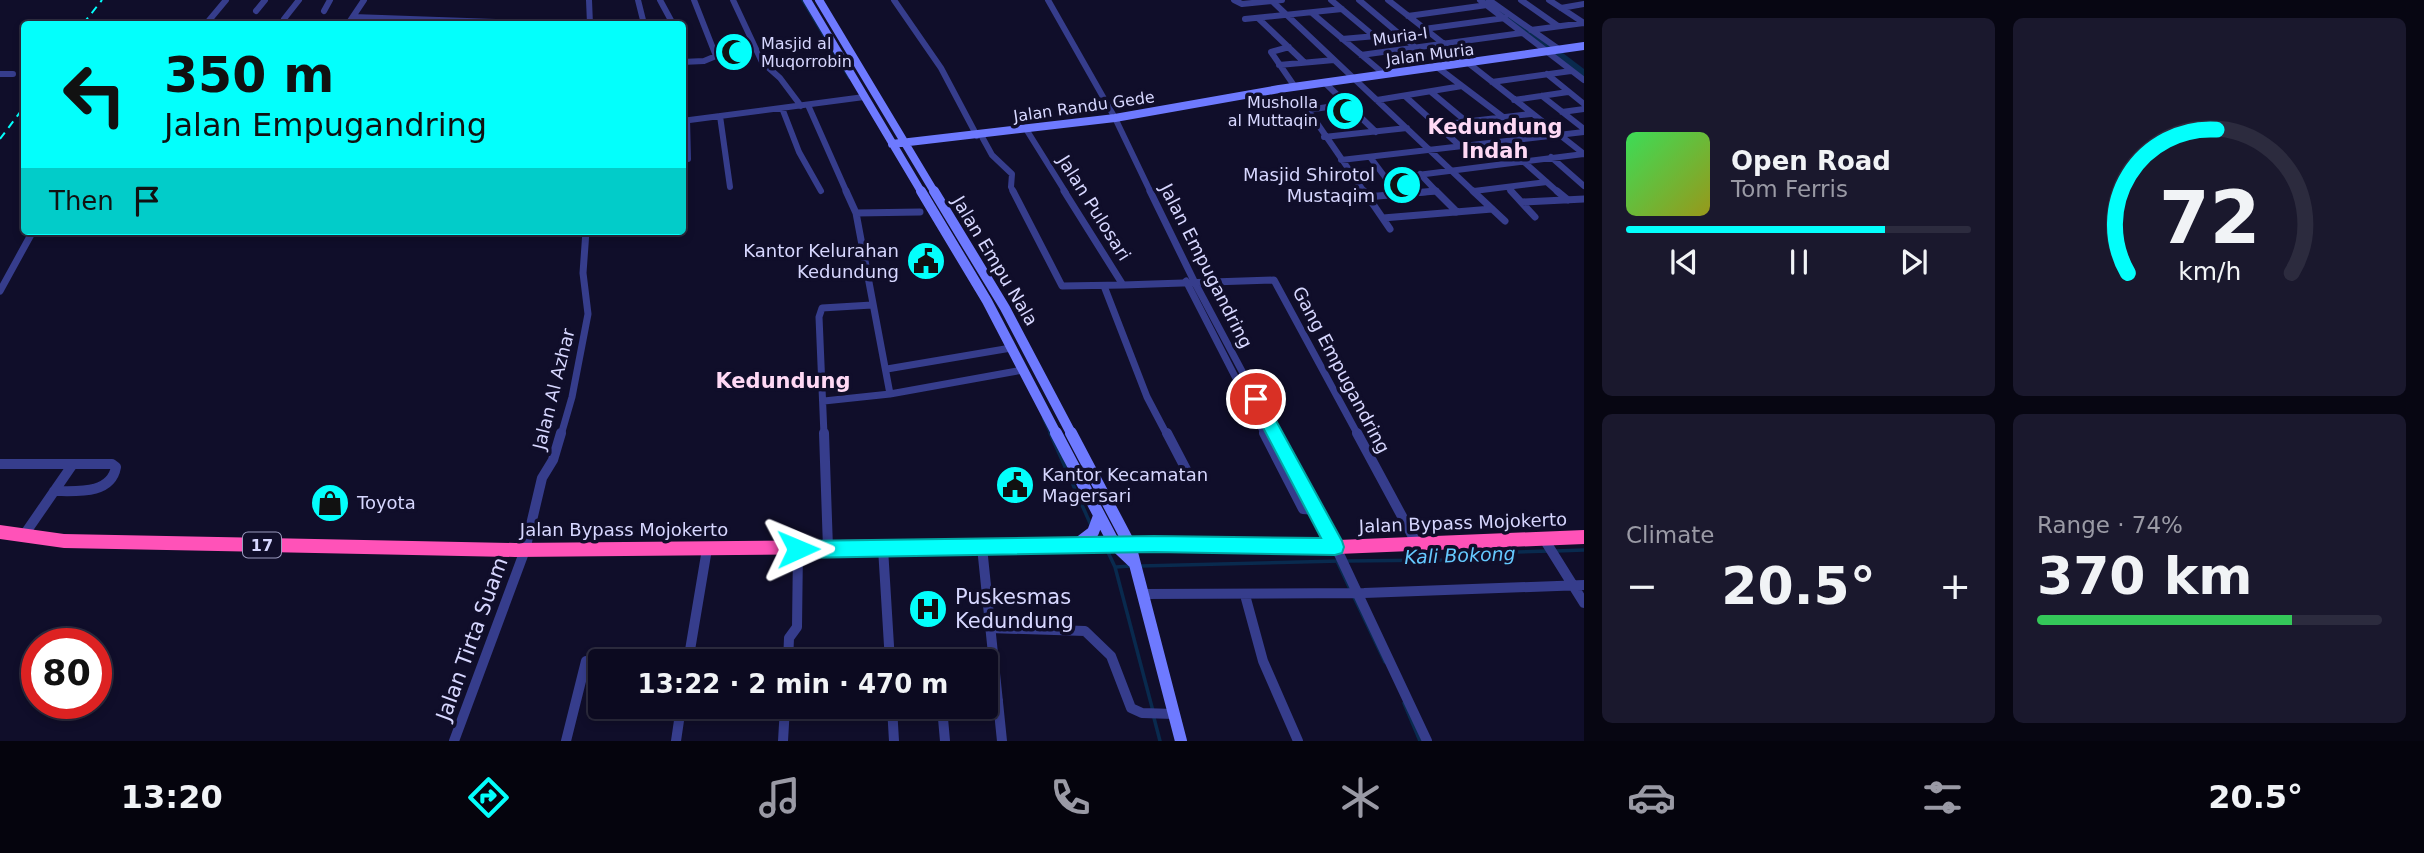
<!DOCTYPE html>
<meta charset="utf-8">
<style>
:root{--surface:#0c0a20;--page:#1a182d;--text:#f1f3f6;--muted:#9a9aa5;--line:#2c2b3e;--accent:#03fffc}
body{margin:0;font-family:"DejaVu Sans",sans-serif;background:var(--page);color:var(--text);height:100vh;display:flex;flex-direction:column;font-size:26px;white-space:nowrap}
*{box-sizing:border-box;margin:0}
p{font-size:23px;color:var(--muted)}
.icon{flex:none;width:38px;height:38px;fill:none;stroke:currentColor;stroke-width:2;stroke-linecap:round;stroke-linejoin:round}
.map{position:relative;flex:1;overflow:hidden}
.panel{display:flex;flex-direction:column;gap:18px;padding:18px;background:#070612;width:840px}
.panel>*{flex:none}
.top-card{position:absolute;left:21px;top:21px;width:665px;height:214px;border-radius:7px;box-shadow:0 4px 10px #0003,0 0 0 2px var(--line);background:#03fffc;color:#111;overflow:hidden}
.speed{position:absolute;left:21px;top:628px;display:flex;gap:14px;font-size:35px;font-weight:700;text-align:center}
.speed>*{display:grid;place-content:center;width:91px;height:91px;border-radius:50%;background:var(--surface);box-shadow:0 4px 10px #0003,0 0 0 2px var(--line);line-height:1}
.speed .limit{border:10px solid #d22;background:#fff;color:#111}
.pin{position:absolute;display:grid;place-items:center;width:60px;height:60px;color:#fff;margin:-30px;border:4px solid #fff;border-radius:50%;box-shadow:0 2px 7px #0007}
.me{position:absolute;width:77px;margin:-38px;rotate:89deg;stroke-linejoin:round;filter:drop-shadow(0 0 5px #0008)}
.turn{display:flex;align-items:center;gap:24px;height:147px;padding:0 28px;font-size:32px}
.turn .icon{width:91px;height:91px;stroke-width:2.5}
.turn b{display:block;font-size:49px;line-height:60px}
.then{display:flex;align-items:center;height:66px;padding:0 28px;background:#0003;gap:14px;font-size:26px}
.big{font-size:52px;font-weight:700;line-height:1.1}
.panel .widget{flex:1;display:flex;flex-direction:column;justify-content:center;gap:10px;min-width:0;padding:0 24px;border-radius:10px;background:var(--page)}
.panel .dial{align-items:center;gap:0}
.dial svg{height:182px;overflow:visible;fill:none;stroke:var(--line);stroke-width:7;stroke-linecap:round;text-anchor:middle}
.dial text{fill:var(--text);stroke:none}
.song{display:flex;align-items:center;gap:21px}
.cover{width:84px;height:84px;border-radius:10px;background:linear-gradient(135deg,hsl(130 70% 55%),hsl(60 70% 35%))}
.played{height:7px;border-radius:4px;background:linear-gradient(90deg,var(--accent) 75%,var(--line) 75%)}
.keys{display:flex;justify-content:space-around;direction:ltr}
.heat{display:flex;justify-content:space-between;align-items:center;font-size:38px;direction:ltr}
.charge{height:10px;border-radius:5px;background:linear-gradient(90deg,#34c759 74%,var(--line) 0)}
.panel .tiles{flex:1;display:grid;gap:18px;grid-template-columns:repeat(2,1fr)}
.trip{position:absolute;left:588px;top:649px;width:410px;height:70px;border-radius:7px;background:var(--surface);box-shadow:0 4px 10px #0003,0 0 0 2px var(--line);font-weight:700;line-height:70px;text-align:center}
.tab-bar{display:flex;height:112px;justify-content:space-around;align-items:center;background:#05040d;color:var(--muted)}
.tab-bar .icon{width:49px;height:49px}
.tab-bar .active{color:var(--accent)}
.tab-bar b{font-size:32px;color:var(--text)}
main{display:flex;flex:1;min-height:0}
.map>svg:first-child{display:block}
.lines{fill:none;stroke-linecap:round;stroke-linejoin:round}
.stream-far2{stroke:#092a4e;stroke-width:2}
.stream-far1{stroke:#092a4e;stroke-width:2.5}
.stream{stroke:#092a4e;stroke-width:3.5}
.river{fill:#092a4e;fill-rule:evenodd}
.street-far2{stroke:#363d8c;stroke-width:6}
.street-far1{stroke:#363d8c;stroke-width:7}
.street{stroke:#363d8c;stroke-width:10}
.secondary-far2{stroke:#6e7aff;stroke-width:8}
.secondary-far1{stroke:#6e7aff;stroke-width:10}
.secondary{stroke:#6e7aff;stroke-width:12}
.highway{fill:#ff52b8;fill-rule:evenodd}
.rail{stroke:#03fffc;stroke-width:2;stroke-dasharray:8 6;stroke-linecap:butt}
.route{fill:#03fffc;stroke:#02a6a4;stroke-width:2}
.labels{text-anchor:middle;stroke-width:7;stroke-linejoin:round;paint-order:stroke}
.far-street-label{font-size:16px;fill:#d7d7ff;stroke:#100e2a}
.far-poi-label{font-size:16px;fill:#d7d7ff;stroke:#100e2a;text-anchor:start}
.shield{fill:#100e2a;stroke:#9b9bbf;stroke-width:2}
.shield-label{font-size:16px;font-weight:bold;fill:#d7d7ff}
.poi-label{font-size:18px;fill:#d7d7ff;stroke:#100e2a;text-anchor:end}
.street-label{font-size:18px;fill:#d7d7ff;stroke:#100e2a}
.water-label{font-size:19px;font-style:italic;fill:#65c9ff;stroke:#100e2a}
.far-district-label{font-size:21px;font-weight:bold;fill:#ffd9f5;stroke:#100e2a}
.quarter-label{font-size:21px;font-weight:bold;fill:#ffd9f5;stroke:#100e2a}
.near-poi-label{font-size:21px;fill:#d7d7ff;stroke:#100e2a;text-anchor:start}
.near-street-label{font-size:21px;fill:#d7d7ff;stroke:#100e2a}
</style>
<main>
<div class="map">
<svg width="1584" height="741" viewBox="0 0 1584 741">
<rect width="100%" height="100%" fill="#100e2a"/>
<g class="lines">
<path class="stream-far2" d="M802,0L849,78"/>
<path class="stream-far1" d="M1043,418L1051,435"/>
<path class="stream" d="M1050,433L1090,523
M1107,550L1115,567L1153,711
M1556,551L1584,550
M1337,561L1350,589
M1346,561L1443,560L1483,553L1549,551
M1140,566L1340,561
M1116,567L1130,566
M1353,595L1385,662
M1404,703L1420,741
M1154,718L1160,741"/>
<path class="river" d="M1481,0H1493L1584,69V78Z"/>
<path class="street-far2" d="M589,0L590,24
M638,0L644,24
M660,0L673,24
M733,0L762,62L780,78L801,106
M894,0L941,68L977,136
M1048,0L1115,118L1151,193
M1234,0L1242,4L1282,0
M1331,0L1374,36
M1359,0L1416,48
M1388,0L1584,154
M1480,0L1584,80
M1489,0L1560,50
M1521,0L1558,26
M1549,0L1584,23
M1272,1L1475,193
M1561,8L1584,4
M256,11L265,0
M324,11L330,0
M1312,13L1384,74
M1408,16L1487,5
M353,17L551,24
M1258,18L1304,62
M284,19L299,0
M1245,19L1342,9
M206,24L226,0
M288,24H310
M348,24L364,0
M1424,29L1505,18
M1531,30L1584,23
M1342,39L1399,34
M1289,47L1271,52L1295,87
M1361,55L1522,33
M682,62L704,61L716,56L694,0
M1279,65L1334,60
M1437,67L1503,117
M0,74H13
M1547,74L1584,104
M1492,82L1571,71
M1325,83L1376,132
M1431,92L1467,122
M1542,96L1584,129
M1406,97L1460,146
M1377,100L1462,86
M1514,100L1568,92
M1347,104L1308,110L1365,193
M808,105L847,193
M782,108L799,152L821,191
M1562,112L1584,109
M720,116L730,187
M687,120L688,159
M682,121L864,97
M1438,125L1531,114
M1026,129L1066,193
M981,135L992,155L1012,174L1011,187L1014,193
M1324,137L1407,128
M1370,157L1397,193
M1551,157L1584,186
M1341,160L1584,132
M1523,161L1559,193
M1420,174L1438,193
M1386,179L1584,154
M1508,187L1513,193
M1474,191L1547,182
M1418,193L1436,191"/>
<path class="street-far1" d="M1013,191L1062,286L1123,285
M1064,191L1123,285L1274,280L1358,435
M1150,191L1194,281L1276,435
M1364,191L1390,229
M1396,191L1398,194
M1436,191L1457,212
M1473,191L1505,221
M1511,191L1535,217
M1557,191L1568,200
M1366,197L1436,191
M1522,202L1584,199
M856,213L920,212
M1383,218L1492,209
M1186,281L1265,435
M1104,286L1147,397L1167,435
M0,291L33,231
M887,369L1011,348
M890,394L1023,370
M824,401L890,394L856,213L846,191
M561,435L572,397L588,314L583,273L586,231
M824,435L819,317L822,308L872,305"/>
<path class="street" d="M824,433L828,548
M1167,433L1190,477
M1264,433L1303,509L1316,510
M1275,433L1340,556L1427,741
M1357,433L1418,546
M1,464H112L116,467C111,495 76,491 54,491
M24,535L73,464
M1544,539L1584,603
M982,547L1002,741
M883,548L890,662
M1144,594L1364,593L1584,585
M1245,595L1263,661L1298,741
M990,628L1085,631L1111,656L1131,708L1142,713L1174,714
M688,662L707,549
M788,662L789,638L797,627L798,549
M985,698L998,700
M892,707L894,741
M942,707L945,741
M454,741L525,550L542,478L553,460L561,433
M566,741L586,661
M676,741L681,707
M783,741L785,707"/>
<path class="secondary-far2" d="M807,0L922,193
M819,0L935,193
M892,144L1115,118L1279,89L1584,46"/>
<path class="secondary-far1" d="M921,191L987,301L1057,435
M934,191L1005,308L1072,435"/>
<path class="secondary" d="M1056,433L1115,545L1133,562
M1071,433L1130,545L1181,741
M1076,545L1093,532L1099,516"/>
<path class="highway" d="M0,525L64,534L515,543L1154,537L1314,541L1584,530V544L1314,555L1154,551L515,557L64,548L0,539Z"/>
<path class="rail" d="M83,24L102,0
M0,139L24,107"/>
</g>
<path class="route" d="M1256,393L1262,395L1342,541L1344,547L1342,553L1335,555L1154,552L798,558L791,555L789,549L791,543L798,541L1154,536L1321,538L1248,399L1250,395Z"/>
<defs>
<symbol id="mosque-disc" viewBox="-11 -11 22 22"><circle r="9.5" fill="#03fffc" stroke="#100e2a"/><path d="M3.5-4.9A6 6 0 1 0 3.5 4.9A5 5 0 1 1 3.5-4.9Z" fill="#111"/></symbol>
<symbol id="civic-disc" viewBox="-11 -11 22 22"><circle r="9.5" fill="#03fffc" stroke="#100e2a"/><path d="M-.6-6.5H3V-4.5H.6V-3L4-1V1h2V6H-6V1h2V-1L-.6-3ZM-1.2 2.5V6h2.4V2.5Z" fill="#111"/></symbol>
<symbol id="shop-disc" viewBox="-11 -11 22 22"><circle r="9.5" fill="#03fffc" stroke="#100e2a"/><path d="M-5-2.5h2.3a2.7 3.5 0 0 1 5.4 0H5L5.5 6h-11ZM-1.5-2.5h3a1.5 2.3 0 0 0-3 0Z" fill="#111"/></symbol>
<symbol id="hospital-disc" viewBox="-11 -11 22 22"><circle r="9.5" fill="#03fffc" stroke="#100e2a"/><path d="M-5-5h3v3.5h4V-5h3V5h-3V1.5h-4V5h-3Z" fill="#111"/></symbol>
</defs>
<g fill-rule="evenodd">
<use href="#mosque-disc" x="712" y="30" width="44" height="44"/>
<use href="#mosque-disc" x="1323" y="89" width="44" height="44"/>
<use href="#mosque-disc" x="1380" y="163" width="44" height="44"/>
<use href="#civic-disc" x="904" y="239" width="44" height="44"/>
<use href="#civic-disc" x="993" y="463" width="44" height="44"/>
<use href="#shop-disc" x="308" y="481" width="44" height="44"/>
<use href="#hospital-disc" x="906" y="587" width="44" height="44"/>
</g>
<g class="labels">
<g class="far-street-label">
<text transform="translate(1400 36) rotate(-8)" y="6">Muria-I</text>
<text transform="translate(1430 54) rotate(-7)" y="6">Jalan Muria</text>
<text transform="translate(1084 106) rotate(-8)" y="6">Jalan Randu Gede</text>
</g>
<g class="far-poi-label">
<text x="761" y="49">Masjid al<tspan x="761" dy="18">Muqorrobin</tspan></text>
<text x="1318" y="108" text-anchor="end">Musholla<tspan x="1318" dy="18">al Muttaqin</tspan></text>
</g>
<rect class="shield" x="243" y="532.5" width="38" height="25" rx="5"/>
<g class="shield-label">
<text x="262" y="551">17</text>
</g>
<g class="poi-label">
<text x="1375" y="181">Masjid Shirotol<tspan x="1375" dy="21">Mustaqim</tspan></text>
<text x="899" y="257">Kantor Kelurahan<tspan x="899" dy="21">Kedundung</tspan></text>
<text x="1042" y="481" text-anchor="start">Kantor Kecamatan<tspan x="1042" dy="21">Magersari</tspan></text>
<text x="357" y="509" text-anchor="start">Toyota</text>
</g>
<g class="street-label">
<text transform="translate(1094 208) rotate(58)" y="6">Jalan Pulosari</text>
<text transform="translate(995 261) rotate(59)" y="6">Jalan Empu Nala</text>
<text transform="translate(1206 266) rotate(63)" y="6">Jalan Empugandring</text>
<text transform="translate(1341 370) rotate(62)" y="6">Gang Empugandring</text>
<text transform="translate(554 389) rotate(-76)" y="6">Jalan Al Azhar</text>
<text transform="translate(1463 523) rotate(-2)" y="6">Jalan Bypass Mojokerto</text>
<text x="624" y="536">Jalan Bypass Mojokerto</text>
</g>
<g class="water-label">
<text transform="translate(1460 555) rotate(-2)" y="7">Kali Bokong</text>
</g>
<g class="far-district-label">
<text x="1495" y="134">Kedundung<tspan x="1495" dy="24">Indah</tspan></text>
</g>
<g class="quarter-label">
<text x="783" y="388">Kedundung</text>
</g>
<g class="near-poi-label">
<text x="955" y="604">Puskesmas<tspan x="955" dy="24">Kedundung</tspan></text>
</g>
<g class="near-street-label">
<text transform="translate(472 639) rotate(-70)" y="7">Jalan Tirta Suam</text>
</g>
</g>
</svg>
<div class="speed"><div class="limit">80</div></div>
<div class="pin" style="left:1256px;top:399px;background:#d93025"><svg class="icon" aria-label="arrive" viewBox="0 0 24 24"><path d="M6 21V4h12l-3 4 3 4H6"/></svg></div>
<svg class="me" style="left:798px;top:549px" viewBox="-20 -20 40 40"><path d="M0-17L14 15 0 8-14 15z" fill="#03fffc" stroke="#fff" stroke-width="4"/></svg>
<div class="trip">13:22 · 2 min · 470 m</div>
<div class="top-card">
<div class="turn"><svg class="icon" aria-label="left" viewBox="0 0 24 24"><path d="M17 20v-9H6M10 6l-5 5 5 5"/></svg><div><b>350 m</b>Jalan Empugandring</div></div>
<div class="then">Then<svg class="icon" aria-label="arrive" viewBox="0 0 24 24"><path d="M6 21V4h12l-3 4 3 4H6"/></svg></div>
</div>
</div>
<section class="panel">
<div class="tiles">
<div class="widget">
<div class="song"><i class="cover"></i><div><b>Open Road</b><p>Tom Ferris</p></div></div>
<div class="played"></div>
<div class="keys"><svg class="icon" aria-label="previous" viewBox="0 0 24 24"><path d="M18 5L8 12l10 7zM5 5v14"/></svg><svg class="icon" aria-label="pause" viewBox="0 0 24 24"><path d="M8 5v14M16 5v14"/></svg><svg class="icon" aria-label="next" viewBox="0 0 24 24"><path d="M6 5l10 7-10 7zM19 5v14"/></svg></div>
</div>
<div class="widget dial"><svg viewBox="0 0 100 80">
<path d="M14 69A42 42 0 1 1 86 69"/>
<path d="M14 69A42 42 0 0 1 53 6" stroke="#03fffc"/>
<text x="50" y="56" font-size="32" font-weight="700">72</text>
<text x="50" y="72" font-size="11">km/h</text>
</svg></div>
<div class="widget"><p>Climate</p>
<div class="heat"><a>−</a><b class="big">20.5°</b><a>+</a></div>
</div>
<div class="widget"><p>Range · 74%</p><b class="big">370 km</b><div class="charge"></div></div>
</div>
</section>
</main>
<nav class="tab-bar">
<b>13:20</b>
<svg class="icon active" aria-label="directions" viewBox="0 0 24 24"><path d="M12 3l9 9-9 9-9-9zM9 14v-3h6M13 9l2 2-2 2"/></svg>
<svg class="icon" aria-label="music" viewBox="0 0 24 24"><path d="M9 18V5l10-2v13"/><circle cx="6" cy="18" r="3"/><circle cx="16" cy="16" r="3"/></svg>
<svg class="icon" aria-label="phone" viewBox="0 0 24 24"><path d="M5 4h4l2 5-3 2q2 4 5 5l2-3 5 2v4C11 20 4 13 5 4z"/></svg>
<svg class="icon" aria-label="climate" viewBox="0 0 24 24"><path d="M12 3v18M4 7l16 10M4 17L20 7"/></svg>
<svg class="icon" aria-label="car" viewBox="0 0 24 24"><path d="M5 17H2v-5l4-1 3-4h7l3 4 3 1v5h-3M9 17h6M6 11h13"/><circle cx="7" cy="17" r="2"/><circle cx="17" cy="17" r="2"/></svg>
<svg class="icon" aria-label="filters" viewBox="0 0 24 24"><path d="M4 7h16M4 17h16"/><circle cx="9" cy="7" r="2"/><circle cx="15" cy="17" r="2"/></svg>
<b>20.5°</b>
</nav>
